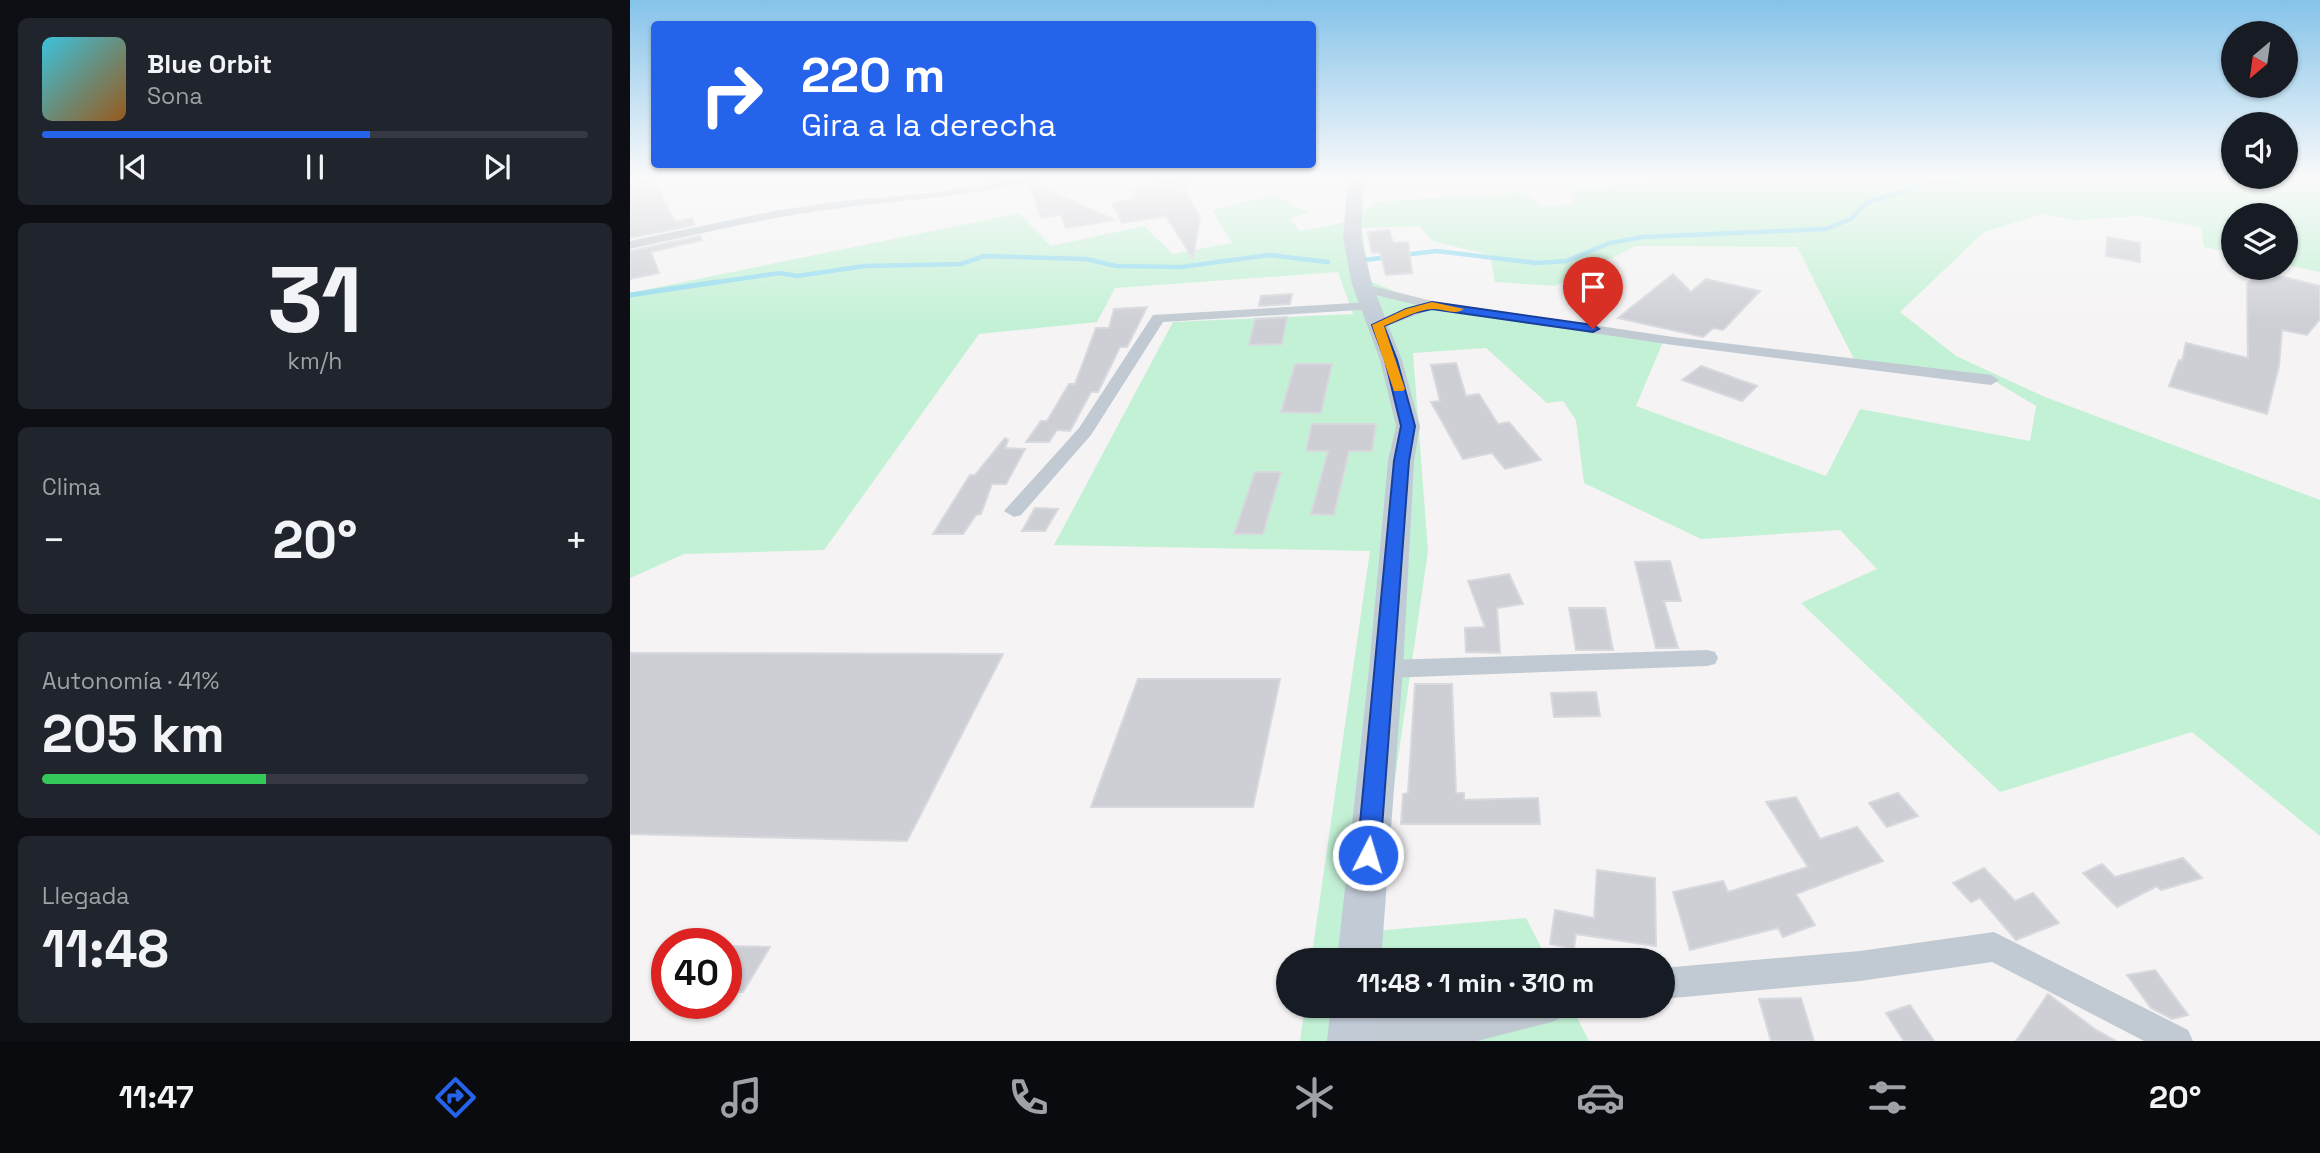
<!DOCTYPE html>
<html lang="es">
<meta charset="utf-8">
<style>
:root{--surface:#171b24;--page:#20242c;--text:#f1f3f6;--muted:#9ea1a6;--line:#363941;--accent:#2563eb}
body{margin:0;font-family:"Space Grotesk",sans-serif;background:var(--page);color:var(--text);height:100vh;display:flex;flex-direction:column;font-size:26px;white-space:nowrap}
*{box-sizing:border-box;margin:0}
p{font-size:23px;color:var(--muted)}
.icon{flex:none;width:38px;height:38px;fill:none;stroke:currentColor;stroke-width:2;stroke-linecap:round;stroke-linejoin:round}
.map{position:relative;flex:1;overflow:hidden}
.sheet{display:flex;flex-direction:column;gap:18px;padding:18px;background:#0d0f14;width:630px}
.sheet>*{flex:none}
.guide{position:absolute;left:21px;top:21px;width:665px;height:147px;border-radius:7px;box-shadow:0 2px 5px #0004;background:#2563eb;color:#fff;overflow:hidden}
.needle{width:46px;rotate:209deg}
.controls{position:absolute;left:1591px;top:21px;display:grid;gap:14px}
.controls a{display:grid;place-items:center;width:77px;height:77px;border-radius:50%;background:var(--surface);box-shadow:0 2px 5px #0004;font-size:35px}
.speed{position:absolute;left:21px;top:928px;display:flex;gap:14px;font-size:35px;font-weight:700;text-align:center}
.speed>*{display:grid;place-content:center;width:91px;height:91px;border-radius:50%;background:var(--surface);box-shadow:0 2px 5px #0004;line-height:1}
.speed .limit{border:10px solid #d22;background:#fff;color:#111}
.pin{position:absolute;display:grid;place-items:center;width:60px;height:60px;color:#fff;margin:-72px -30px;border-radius:50% 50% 50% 0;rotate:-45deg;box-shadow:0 0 7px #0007}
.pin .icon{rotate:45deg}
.me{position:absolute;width:77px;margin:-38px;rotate:5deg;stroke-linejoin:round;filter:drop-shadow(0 0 5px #0008)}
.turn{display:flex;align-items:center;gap:24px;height:147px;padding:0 35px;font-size:32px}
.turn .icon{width:91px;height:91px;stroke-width:2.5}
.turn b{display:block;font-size:49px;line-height:60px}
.big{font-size:52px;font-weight:800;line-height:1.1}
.sheet .card{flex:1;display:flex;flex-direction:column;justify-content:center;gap:10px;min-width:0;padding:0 24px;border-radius:10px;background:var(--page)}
.sheet .dial{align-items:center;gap:0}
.dial b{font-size:91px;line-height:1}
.song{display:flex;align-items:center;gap:21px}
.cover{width:84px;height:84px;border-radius:10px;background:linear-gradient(135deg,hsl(190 70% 55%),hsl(30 70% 35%))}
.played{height:7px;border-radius:4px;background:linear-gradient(90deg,var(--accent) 60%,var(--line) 60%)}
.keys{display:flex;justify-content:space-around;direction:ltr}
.heat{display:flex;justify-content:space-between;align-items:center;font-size:38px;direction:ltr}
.charge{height:10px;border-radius:5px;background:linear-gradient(90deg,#34c759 41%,var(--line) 0)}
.trip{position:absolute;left:646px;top:948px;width:399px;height:70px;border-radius:35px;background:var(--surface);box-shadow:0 2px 5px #0004;font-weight:800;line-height:70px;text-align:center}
.dock{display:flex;height:112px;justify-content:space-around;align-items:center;background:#090b0e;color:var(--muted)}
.dock .icon{width:49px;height:49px}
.dock .on{color:var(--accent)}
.dock b{font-size:32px;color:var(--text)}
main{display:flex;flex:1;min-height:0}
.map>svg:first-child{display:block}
.green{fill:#c3f1d5;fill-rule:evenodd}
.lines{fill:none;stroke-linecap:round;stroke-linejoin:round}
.stream-far1{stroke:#90daee;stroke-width:4.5}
.stream{stroke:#90daee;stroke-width:5}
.building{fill:#cdcfd5;stroke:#d7d9de;stroke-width:2}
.street{fill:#c1cad2;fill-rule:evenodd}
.secondary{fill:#c1cbd6;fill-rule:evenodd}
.route{fill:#2563eb;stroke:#184099;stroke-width:2}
.slow{fill:#f59e0b}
</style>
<main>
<section class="sheet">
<div class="card">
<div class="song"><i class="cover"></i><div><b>Blue Orbit</b><p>Sona</p></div></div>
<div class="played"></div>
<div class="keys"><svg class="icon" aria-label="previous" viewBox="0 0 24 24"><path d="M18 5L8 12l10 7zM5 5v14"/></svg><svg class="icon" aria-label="pause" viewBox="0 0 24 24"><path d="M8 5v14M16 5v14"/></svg><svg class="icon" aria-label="next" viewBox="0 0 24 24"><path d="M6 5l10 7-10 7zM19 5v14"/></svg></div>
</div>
<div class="card dial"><b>31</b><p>km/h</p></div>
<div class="card"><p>Clima</p>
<div class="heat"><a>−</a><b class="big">20°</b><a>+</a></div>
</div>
<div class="card"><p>Autonomía · 41%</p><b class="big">205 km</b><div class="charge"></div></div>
<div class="card"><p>Llegada</p><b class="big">11:48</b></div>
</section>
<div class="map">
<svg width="1690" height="1041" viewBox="0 0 1690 1041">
<rect width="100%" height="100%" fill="#f5f3f3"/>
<path class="green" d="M1085,178H1690V272L1656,265V215H1603V253L1574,247L1571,227L1509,216L1447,220L1412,214L1354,232L1270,312L1326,356L1415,397L1690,500V836L1562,732L1370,792L1171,603L1247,569L1210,530L1071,539L954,483L946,420L933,401L917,403L856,348L783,353L798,551L743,931L896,918L918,961H681L740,551L424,545L543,322L723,314L708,272L485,288L467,322L349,334L194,550L54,554L0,578V293L389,213L421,246L514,226L543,254L602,243L582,210L645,195L679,213L659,218L670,231C700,226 724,223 746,202L893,192L913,207L943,204L942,187L1072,181ZM789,226L802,241L860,255L865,282L925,286L1006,246L1167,247L1226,363L1361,379L1406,406L1400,441L1230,409L1196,476L1006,406L1033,342L804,308L740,281L732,228Z
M675,1006H941L959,1041H670Z"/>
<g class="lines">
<path class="stream-far1" d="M773,255L807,251L906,263L936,261L980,243L1013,237L1196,229L1221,219L1236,203L1292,185L1331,182L1339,178
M734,260L758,257
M75,284L150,273L167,276L235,266L331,264L354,256L456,259L486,266L551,267L639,255L698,262"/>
<path class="stream" d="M0,295L87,282"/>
</g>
<path class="building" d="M546,178L548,190L555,191L570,218L563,259L536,216L492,223L482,203L505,199L503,197H507L503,190L529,187L525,180Z
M24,179L45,222L62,218L65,225L0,238V183Z
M399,182L427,194L485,220L436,228L431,215L411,218Z
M759,230L763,243L778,242L782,273L756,275L750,252L742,253L738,232Z
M70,236L72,240L21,252L29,273L0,279V251Z
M1477,237L1510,243V262L1476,256Z
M1630,271L1690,286V319L1677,335L1652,330L1649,366L1637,414L1539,386L1549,360L1552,361L1556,343L1618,358L1617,284Z
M1043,274L1061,292L1076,279L1130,291L1093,330L1083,328L1073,337L988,318Z
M662,294L660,304L629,306L631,296Z
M517,307L497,347H490L468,392H461L440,431L427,430L419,442H396L411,421H417L439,384H445L466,328H479L484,309Z
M657,317L652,344L619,345L625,319Z
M826,363L836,396L849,394L868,424L879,422L911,460L875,469L862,453L833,459L801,402L810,401L801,365Z
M665,364H702L691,413L651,412Z
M1071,366L1127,386L1112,401L1052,380Z
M682,424H746L742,451H719L704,515L681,514L698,451H676Z
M375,438L378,440L375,448L395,449L376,484H362L351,514L346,515L333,534H303L340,475H345Z
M625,472H651L633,534H604Z
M405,508L428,509L415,531H392Z
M1040,561L1051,601H1034L1048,648H1026L1005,562Z
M879,574L893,604L867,608L870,653L836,652L835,628L855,627L838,581Z
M939,608H975L983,650H946Z
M0,653L373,654L277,841L0,834Z
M508,679H650L623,807H461Z
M785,684H822L826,793H834V800L908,798L910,824H771L773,794L778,793Z
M966,692L970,716L924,717L921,693Z
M1268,793L1288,816L1257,827L1239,803Z
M1166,797L1190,839L1227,827L1253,861L1166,894L1185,925L1153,937L1148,928L1060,950L1043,892L1093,881L1098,892L1178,867L1136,802Z
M1553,858L1572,878L1531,890L1527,886L1487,907L1453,873L1472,864L1485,877Z
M1354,868L1385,901L1403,893L1429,923L1386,940L1350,898L1341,902L1323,883Z
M967,870L1025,878L1026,946L946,934L944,949L920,944L925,910L964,918Z
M96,946L140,947L113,992H96Z
M1525,970L1558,1015L1542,1019L1521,1008L1497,975Z
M1418,994L1466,1030L1486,1041H1386Z
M1171,998L1184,1041H1141L1129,999Z
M1280,1005L1304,1041H1274L1256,1013Z"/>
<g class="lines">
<path class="street" d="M391,178L396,179V183C335,197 272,200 210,208C139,217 70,234 0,249V241L144,211L212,201L300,193Z
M550,178H560L558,188H550Z
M734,284L802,301L1043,337L1361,375L1369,380L1361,385L1043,345L803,309L748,329L741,325L743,322L787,305L729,291L727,288Z
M741,302L748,306L746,309L533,322L461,435L391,515L384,517L374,511L449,428L523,315Z
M1077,650L1085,652L1088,658L1085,664L1077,666L756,678L748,675L744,669L748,663L756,660Z
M1364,932L1558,1030L1563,1041H1514L1362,962L1230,981L1032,999V968L1230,951Z
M858,1006H938L933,1017L922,1022L847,1041H715L711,1039L706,1028L711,1017L722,1012L847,1009Z"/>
<path class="secondary" d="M718,178H734L731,238L742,284L772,360L790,426L784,461L773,669L751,961H707L739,669L758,461L766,426L750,360L722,284L713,238Z
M701,1006H747L745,1041H697Z"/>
</g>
<linearGradient id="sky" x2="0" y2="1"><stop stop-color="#85c3ea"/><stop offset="0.55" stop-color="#fafafa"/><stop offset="1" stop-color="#fafafa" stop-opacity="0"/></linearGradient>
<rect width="1690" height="324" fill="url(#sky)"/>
<path class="route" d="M802,302L963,325L969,329L963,332L802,309L784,313L754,326L767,360L785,426L779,461L750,855L747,862L738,865L730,862L727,855L764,461L771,426L755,360L742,325L776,309Z"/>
<path class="slow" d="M802,302L834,309C825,316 813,308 802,309C786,310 769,320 754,326L775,389L773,391H764L742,325L776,309Z"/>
</svg>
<div class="controls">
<a><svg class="needle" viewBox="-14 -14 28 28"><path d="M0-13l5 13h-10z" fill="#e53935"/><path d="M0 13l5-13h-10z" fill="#9ea1a6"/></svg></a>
<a><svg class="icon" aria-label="sound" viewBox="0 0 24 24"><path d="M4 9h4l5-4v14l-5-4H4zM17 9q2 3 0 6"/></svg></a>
<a><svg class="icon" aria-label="layers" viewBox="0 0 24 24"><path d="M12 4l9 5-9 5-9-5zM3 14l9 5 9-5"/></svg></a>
</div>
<div class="speed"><div class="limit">40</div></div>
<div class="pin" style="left:963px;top:329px;background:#d93025"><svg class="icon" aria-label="arrive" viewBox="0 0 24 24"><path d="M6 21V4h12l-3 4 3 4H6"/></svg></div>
<svg class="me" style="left:738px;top:855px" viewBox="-20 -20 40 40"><circle r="17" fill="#2563eb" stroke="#fff" stroke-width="3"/><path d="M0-11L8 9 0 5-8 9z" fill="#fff"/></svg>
<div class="trip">11:48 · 1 min · 310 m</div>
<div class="guide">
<div class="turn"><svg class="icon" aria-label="right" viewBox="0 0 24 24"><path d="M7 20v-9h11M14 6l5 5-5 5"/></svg><div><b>220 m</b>Gira a la derecha</div></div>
</div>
</div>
</main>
<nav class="dock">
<b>11:47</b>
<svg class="icon on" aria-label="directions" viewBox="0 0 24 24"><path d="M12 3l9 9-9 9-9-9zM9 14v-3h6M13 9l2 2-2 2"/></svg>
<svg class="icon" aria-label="music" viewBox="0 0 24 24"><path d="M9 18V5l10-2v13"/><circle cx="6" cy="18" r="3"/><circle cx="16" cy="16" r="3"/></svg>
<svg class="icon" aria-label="phone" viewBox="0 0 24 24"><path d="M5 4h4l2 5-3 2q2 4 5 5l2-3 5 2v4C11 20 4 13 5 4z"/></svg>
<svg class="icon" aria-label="climate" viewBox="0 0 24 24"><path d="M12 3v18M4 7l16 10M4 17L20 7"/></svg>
<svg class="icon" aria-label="car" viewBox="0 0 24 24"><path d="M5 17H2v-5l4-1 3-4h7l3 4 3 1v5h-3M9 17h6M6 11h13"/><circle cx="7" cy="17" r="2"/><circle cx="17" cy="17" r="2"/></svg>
<svg class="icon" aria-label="filters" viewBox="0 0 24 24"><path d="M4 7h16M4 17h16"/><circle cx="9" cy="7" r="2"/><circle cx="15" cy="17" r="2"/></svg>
<b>20°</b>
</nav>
